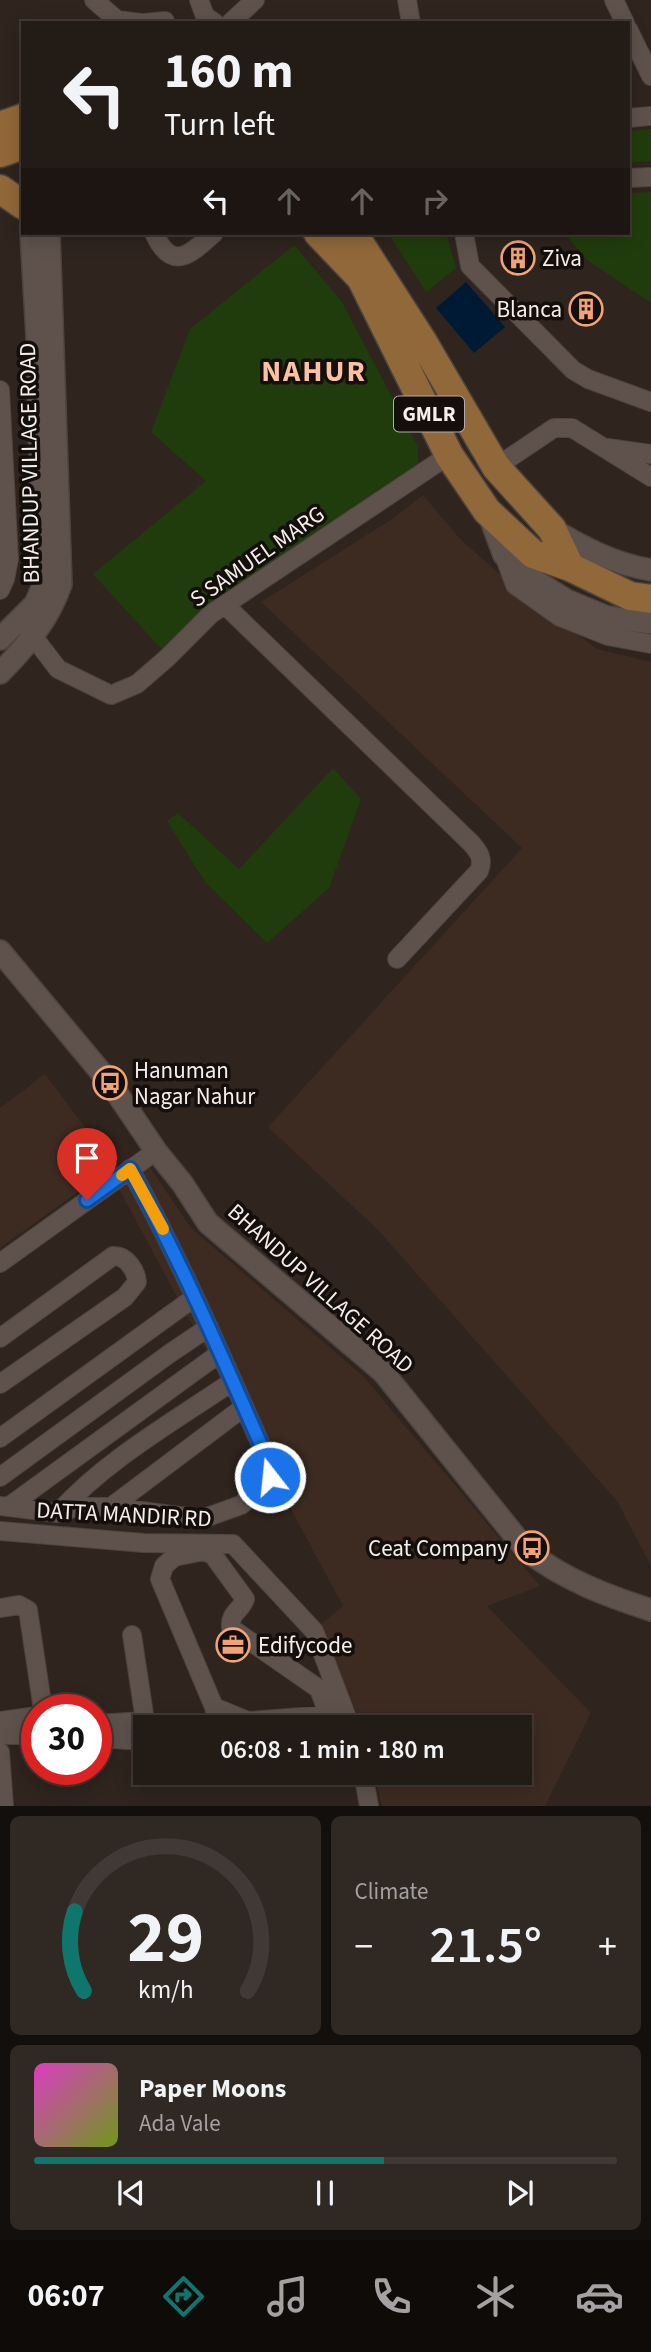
<!DOCTYPE html>
<meta charset="utf-8">
<style>
:root{--surface:#231b16;--page:#2f2823;--text:#f1f3f6;--muted:#a3a1a1;--line:#403935;--accent:#0f766e}
body{margin:0;font-family:"Source Sans 3",sans-serif;background:var(--page);color:var(--text);height:100vh;display:flex;flex-direction:column;font-size:26px;white-space:nowrap}
*{box-sizing:border-box;margin:0}
p{font-size:23px;color:var(--muted)}
.icon{flex:none;width:38px;height:38px;fill:none;stroke:currentColor;stroke-width:2;stroke-linecap:round;stroke-linejoin:round}
.map{position:relative;height:1806px;overflow:hidden}
.panel{display:flex;flex-direction:column;gap:10px;padding:10px;background:#130f0c;flex:1}
.panel>*{flex:none}
.guide{position:absolute;left:21px;top:21px;width:609px;height:214px;border-radius:0px;box-shadow:0 4px 18px #0003,0 0 0 2px var(--line);background:#231b16;color:var(--text);overflow:hidden}
.speed{position:absolute;left:21px;top:1694px;display:flex;gap:14px;font-size:35px;font-weight:700;text-align:center}
.speed>*{display:grid;place-content:center;width:91px;height:91px;border-radius:50%;background:var(--surface);box-shadow:0 4px 18px #0003,0 0 0 2px var(--line);line-height:1}
.speed .limit{border:10px solid #d22;background:#fff;color:#111}
.pin{position:absolute;display:grid;place-items:center;width:60px;height:60px;color:#fff;margin:-72px -30px;border-radius:50% 50% 50% 0;rotate:-45deg;box-shadow:0 0 7px #0007}
.pin .icon{rotate:45deg}
.me{position:absolute;width:77px;margin:-38px;rotate:344deg;stroke-linejoin:round;filter:drop-shadow(0 0 5px #0008)}
.turn{display:flex;align-items:center;gap:24px;height:147px;padding:0 28px;font-size:32px}
.turn .icon{width:91px;height:91px;stroke-width:2.5}
.turn b{display:block;font-size:49px;line-height:60px}
.lanes{display:flex;align-items:center;height:66px;padding:0 28px;background:#0003;justify-content:center;gap:35px;direction:ltr}
.lanes .off{opacity:.35}
.big{font-size:52px;font-weight:600;line-height:1.1}
.panel .card{flex:1;display:flex;flex-direction:column;justify-content:center;gap:10px;min-width:0;padding:0 24px;border-radius:10px;background:var(--page)}
.panel .dial{align-items:center;gap:0}
.dial svg{height:182px;overflow:visible;fill:none;stroke:var(--line);stroke-width:7;stroke-linecap:round;text-anchor:middle}
.dial text{fill:var(--text);stroke:none}
.song{display:flex;align-items:center;gap:21px}
.cover{width:84px;height:84px;border-radius:10px;background:linear-gradient(135deg,hsl(310 70% 55%),hsl(80 70% 35%))}
.played{height:7px;border-radius:4px;background:linear-gradient(90deg,var(--accent) 60%,var(--line) 60%)}
.keys{display:flex;justify-content:space-around;direction:ltr}
.heat{display:flex;justify-content:space-between;align-items:center;font-size:38px;direction:ltr}
.panel .tiles{flex:1;display:grid;gap:10px;grid-template-columns:1fr 1fr}
.card:last-child{grid-column:span 2}
.trip{position:absolute;left:133px;top:1715px;width:399px;height:70px;border-radius:0px;background:var(--surface);box-shadow:0 4px 18px #0003,0 0 0 2px var(--line);font-weight:600;line-height:70px;text-align:center}
.dock{display:flex;height:112px;justify-content:space-around;align-items:center;background:#0e0b09;color:var(--muted)}
.dock .icon{width:49px;height:49px}
.dock .selected{color:var(--accent)}
.dock b{font-size:32px;color:var(--text)}
.map>svg:first-child{display:block}
.built{fill:#3d2b22}
.green{fill:#213c0c}
.water{fill:#001934}
.lines{fill:none;stroke-linecap:round;stroke-linejoin:round}
.minor-casing{stroke:#4d433e;stroke-width:20}
.tertiary-casing{stroke:#4d433e;stroke-width:24}
.primary-casing{stroke:#4d433e;stroke-width:31}
.minor{stroke:#5f524c;stroke-width:18}
.tertiary{stroke:#5f524c;stroke-width:21}
.primary{stroke:#916839;stroke-width:28}
.route-casing{stroke:#114b97;stroke-width:18}
.route{stroke:#1a73e8;stroke-width:12}
.slow{stroke:#f59e0b;stroke-width:12}
.labels{text-anchor:middle;stroke-width:7;stroke-linejoin:round;paint-order:stroke}
.shield{fill:#140f0c;stroke:#b2aba7;stroke-width:2}
.shield-label{font-size:21px;font-weight:bold;fill:#f6eeea}
.poi-label{font-size:23px;fill:#f6eeea;stroke:#140f0c;text-anchor:start}
.street-label{font-size:23px;fill:#f6eeea;stroke:#140f0c}
.district-label{font-size:30px;font-weight:bold;letter-spacing:2px;fill:#fbc1a0;stroke:#140f0c}
</style>
<div class="map">
<svg width="651" height="1806" viewBox="0 0 651 1806">
<rect width="100%" height="100%" fill="#2f241e"/>
<path class="built" d="M423,495L461,540L517,589L597,649L651,662V1566L617,1501L379,1231L268,1127L522,848L261,602L392,519Z
M45,1074L114,1166L0,1248V1108Z
M149,1166L191,1228L363,1376L540,1586L487,1606L591,1713L545,1806H382L374,1773H520V1727H363L319,1626L343,1606L118,1187Z"/>
<path class="green" d="M651,129V161L628,163V131Z
M651,192V303L587,260L564,233H628V193Z
M388,233H446L456,268L426,292Z
M294,245L342,302L418,447V467L165,653L93,574L206,481L151,432L190,329Z
M333,768L361,799L329,888L267,943L205,882L167,821L178,813L239,869Z"/>
<path class="water" d="M466,282L505,327L474,353L436,308Z"/>
<g class="lines">
<defs>
<path id="minor" d="M94,0L117,20L141,23
M199,0L205,16L215,23
M407,0L411,23
M614,0L625,23
M144,23L165,21
M230,23L255,0
M628,29L651,76
M628,118L651,116
M628,178L651,177
M154,233C172,273 191,254 214,233
M464,233L470,266L573,370L588,379L651,402
M0,390L9,559L5,579L0,590
M608,448L651,454
M496,467L554,428H572L651,477
M504,555L515,585L560,617L608,636L651,644
M225,605L471,843C479,852 484,859 479,871L397,959
M26,627L58,669L111,695L137,684L167,658L211,614L449,455
M0,1263L156,1151
M0,1338L113,1256C126,1255 136,1270 137,1282L125,1297L0,1384
M0,1438L195,1297
M0,1477L169,1354L209,1327
M0,1506L58,1513L77,1507H111L202,1519L241,1505L264,1486L270,1477L269,1463C225,1364 183,1264 130,1169
M8,1507L220,1353
M111,1507L244,1407
M58,1513C107,1459 173,1422 233,1381
M0,1531L144,1543L233,1544L314,1631L348,1720V1727
M0,1608L19,1605L28,1610L43,1710
M132,1635L146,1727
M214,1707L248,1721L329,1715
M0,1721L37,1716
M96,1724L145,1721
M218,1727L214,1707L160,1579L164,1566L174,1557L204,1551L213,1555L245,1599C241,1611 229,1613 231,1628L319,1689L333,1727
M0,1735H37
M96,1738L145,1741
M0,1752L4,1806
M363,1773L369,1806"/>
<path id="tertiary" d="M489,515L504,555L534,580L566,600L607,617L651,623
M552,529C584,548 614,564 651,570
M0,639L35,604L43,586L37,336L31,233
M0,673C26,647 49,619 61,584L49,233
M0,951L110,1083L156,1151L182,1183L208,1223L383,1372L527,1551C565,1580 607,1596 651,1610"/>
<path id="primary" d="M0,126L23,118
M0,153L23,145
M0,189L23,205
M318,233L361,278L449,455L487,511L533,554L570,567L630,596L651,599
M353,233L423,342L496,467L552,529L570,567"/>
</defs>
<use href="#minor" class="minor-casing"/>
<use href="#tertiary" class="tertiary-casing"/>
<use href="#primary" class="primary-casing"/>
<use href="#minor" class="minor"/>
<use href="#tertiary" class="tertiary"/>
<use href="#primary" class="primary"/>
</g>
<g class="lines">
<defs>
<path id="route" d="M87,1200L130,1169C183,1264 225,1364 269,1463L270,1477"/>
</defs>
<use href="#route" class="route-casing"/>
<use href="#route" class="route"/>
<path class="slow" d="M122,1175L130,1169L163,1229"/>
</g>
<defs>
<symbol id="building-ring" viewBox="-11 -11 22 22"><circle r="9.5" fill="#140f0c" stroke="#efa377" stroke-width="1.5"/><path d="M-4-6H4V6H1V3H-1V6H-4ZM-2.5-4.3h1.7v1.8h-1.7ZM.8-4.3h1.7v1.8H.8ZM-2.5-1h1.7V.8h-1.7ZM.8-1h1.7V.8H.8Z" fill="#efa377"/></symbol>
<symbol id="bus-ring" viewBox="-11 -11 22 22"><circle r="9.5" fill="#140f0c" stroke="#efa377" stroke-width="1.5"/><path d="M-5-6H5V4H4V6H2V4H-2V6H-4V4H-5ZM-3.5-4V0h7V-4ZM-3.5 1.2v1.5H-2V1.2ZM2 1.2v1.5H3.5V1.2Z" fill="#efa377"/></symbol>
<symbol id="office-ring" viewBox="-11 -11 22 22"><circle r="9.5" fill="#140f0c" stroke="#efa377" stroke-width="1.5"/><path d="M-6-3h4V-5.5h4V-3h4V5H-6ZM-1-4.5V-3h2v-1.5ZM-6 0V1H6V0Z" fill="#efa377"/></symbol>
</defs>
<g fill-rule="evenodd">
<use href="#building-ring" x="499" y="239" width="38" height="38"/>
<use href="#building-ring" x="567" y="290" width="38" height="38"/>
<use href="#bus-ring" x="91" y="1064" width="38" height="38"/>
<use href="#bus-ring" x="513" y="1529" width="38" height="38"/>
<use href="#office-ring" x="214" y="1626" width="38" height="38"/>
</g>
<g class="labels">
<rect class="shield" x="394" y="396.5" width="70" height="35" rx="5"/>
<g class="shield-label">
<text x="429" y="421">GMLR</text>
</g>
<g class="poi-label">
<text x="542" y="266">Ziva</text>
<text x="562" y="317" text-anchor="end">Blanca</text>
<text x="134" y="1078">Hanuman<tspan x="134" dy="26">Nagar Nahur</tspan></text>
<text x="508" y="1556" text-anchor="end">Ceat Company</text>
<text x="258" y="1653">Edifycode</text>
</g>
<g class="street-label">
<text transform="translate(29 463) rotate(-91)" y="8">BHANDUP VILLAGE ROAD</text>
<text transform="translate(257 556) rotate(-35)" y="8">S SAMUEL MARG</text>
<text transform="translate(321 1288) rotate(42)" y="8">BHANDUP VILLAGE ROAD</text>
<text transform="translate(124 1514) rotate(3)" y="8">DATTA MANDIR RD</text>
</g>
<g class="district-label">
<text x="314" y="381">NAHUR</text>
</g>
</g>
</svg>
<div class="speed"><div class="limit">30</div></div>
<div class="pin" style="left:87px;top:1200px;background:#d93025"><svg class="icon" aria-label="arrive" viewBox="0 0 24 24"><path d="M6 21V4h12l-3 4 3 4H6"/></svg></div>
<svg class="me" style="left:270px;top:1477px" viewBox="-20 -20 40 40"><circle r="17" fill="#1a73e8" stroke="#fff" stroke-width="3"/><path d="M0-11L8 9 0 5-8 9z" fill="#fff"/></svg>
<div class="trip">06:08 · 1 min · 180 m</div>
<div class="guide">
<div class="turn"><svg class="icon" aria-label="left" viewBox="0 0 24 24"><path d="M17 20v-9H6M10 6l-5 5 5 5"/></svg><div><b>160 m</b>Turn left</div></div>
<div class="lanes"><svg class="icon" aria-label="left" viewBox="0 0 24 24"><path d="M17 20v-9H6M10 6l-5 5 5 5"/></svg><svg class="icon off" aria-label="ahead" viewBox="0 0 24 24"><path d="M12 20V5M6 11l6-6 6 6"/></svg><svg class="icon off" aria-label="ahead" viewBox="0 0 24 24"><path d="M12 20V5M6 11l6-6 6 6"/></svg><svg class="icon off" aria-label="right" viewBox="0 0 24 24"><path d="M7 20v-9h11M14 6l5 5-5 5"/></svg></div>
</div>
</div>
<section class="panel">
<div class="tiles">
<div class="card dial"><svg viewBox="0 0 100 80">
<path d="M14 69A42 42 0 1 1 86 69"/>
<path d="M14 69A42 42 0 0 1 10 34" stroke="#0f766e"/>
<text x="50" y="56" font-size="32" font-weight="700">29</text>
<text x="50" y="72" font-size="11">km/h</text>
</svg></div>
<div class="card"><p>Climate</p>
<div class="heat"><a>−</a><b class="big">21.5°</b><a>+</a></div>
</div>
<div class="card">
<div class="song"><i class="cover"></i><div><b>Paper Moons</b><p>Ada Vale</p></div></div>
<div class="played"></div>
<div class="keys"><svg class="icon" aria-label="previous" viewBox="0 0 24 24"><path d="M18 5L8 12l10 7zM5 5v14"/></svg><svg class="icon" aria-label="pause" viewBox="0 0 24 24"><path d="M8 5v14M16 5v14"/></svg><svg class="icon" aria-label="next" viewBox="0 0 24 24"><path d="M6 5l10 7-10 7zM19 5v14"/></svg></div>
</div>
</div>
</section>
<nav class="dock">
<b>06:07</b>
<svg class="icon selected" aria-label="directions" viewBox="0 0 24 24"><path d="M12 3l9 9-9 9-9-9zM9 14v-3h6M13 9l2 2-2 2"/></svg>
<svg class="icon" aria-label="music" viewBox="0 0 24 24"><path d="M9 18V5l10-2v13"/><circle cx="6" cy="18" r="3"/><circle cx="16" cy="16" r="3"/></svg>
<svg class="icon" aria-label="phone" viewBox="0 0 24 24"><path d="M5 4h4l2 5-3 2q2 4 5 5l2-3 5 2v4C11 20 4 13 5 4z"/></svg>
<svg class="icon" aria-label="climate" viewBox="0 0 24 24"><path d="M12 3v18M4 7l16 10M4 17L20 7"/></svg>
<svg class="icon" aria-label="car" viewBox="0 0 24 24"><path d="M5 17H2v-5l4-1 3-4h7l3 4 3 1v5h-3M9 17h6M6 11h13"/><circle cx="7" cy="17" r="2"/><circle cx="17" cy="17" r="2"/></svg>
</nav>
